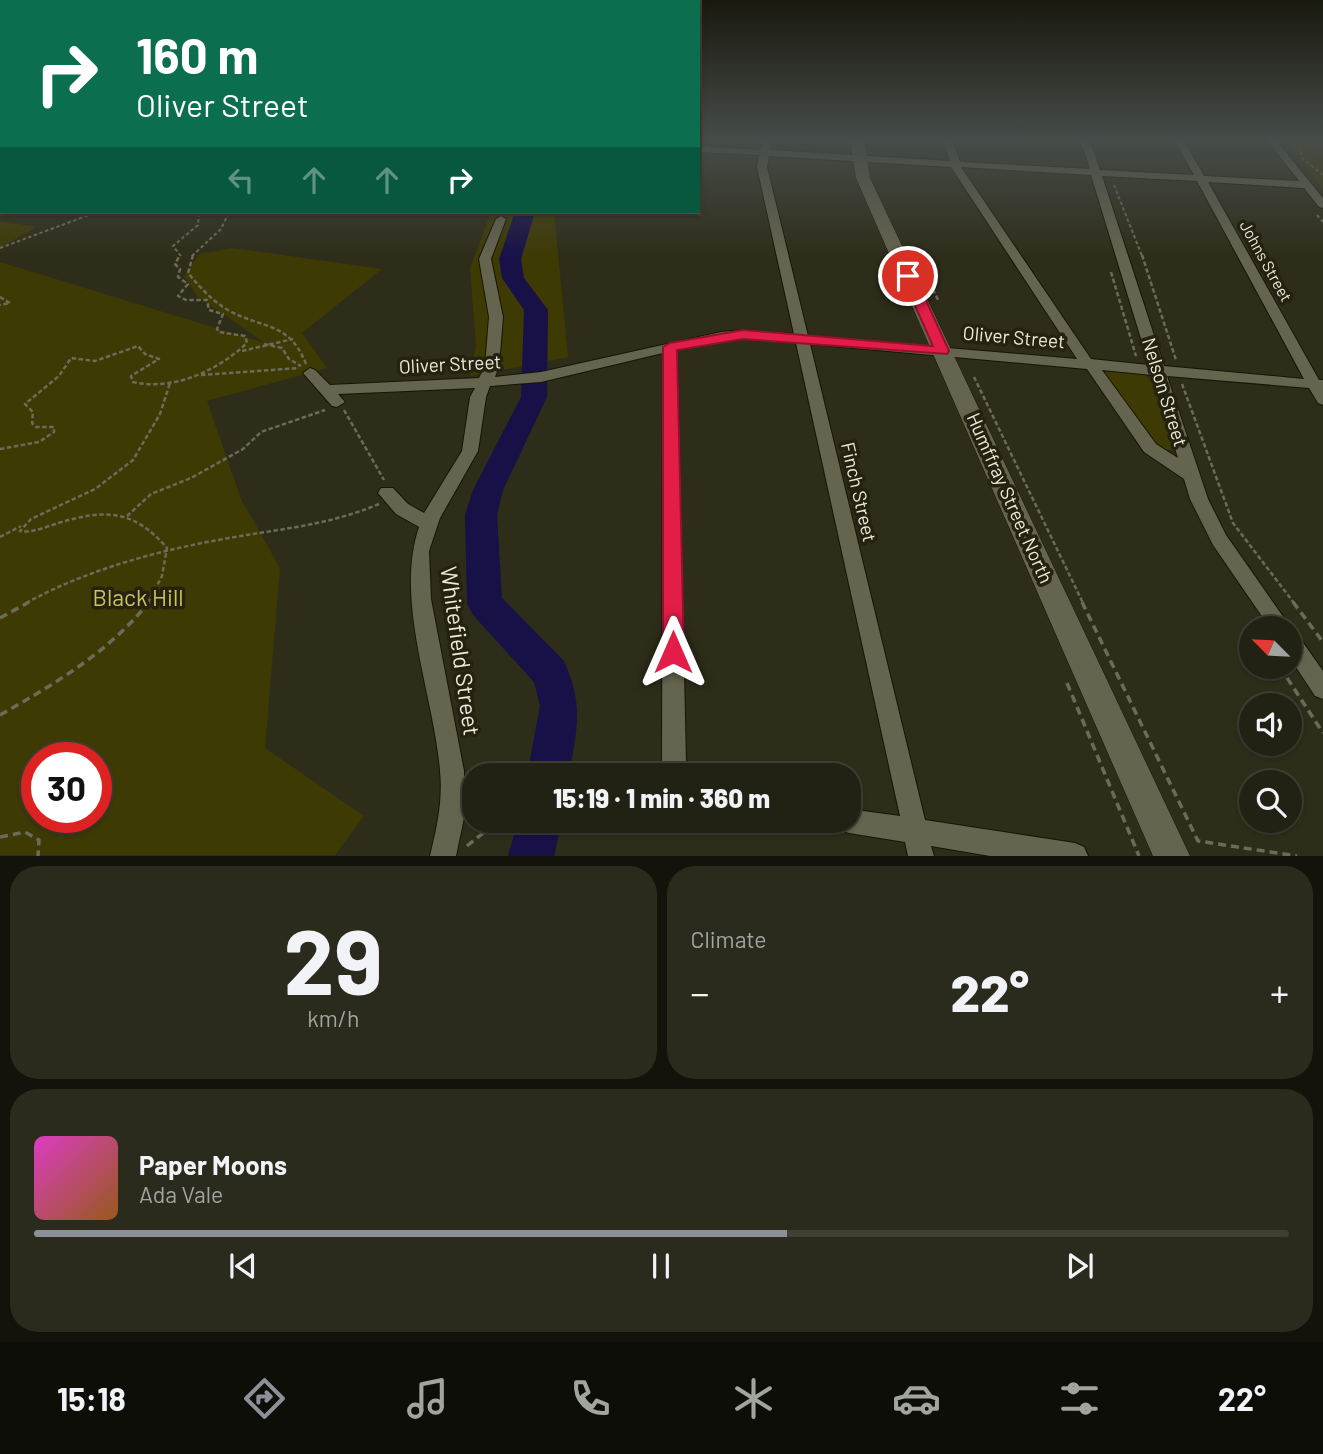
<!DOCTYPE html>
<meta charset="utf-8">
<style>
:root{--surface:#222214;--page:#2a2a1d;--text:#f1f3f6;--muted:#a2a4a0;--line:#3f3f34;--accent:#8c9099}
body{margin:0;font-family:Barlow,sans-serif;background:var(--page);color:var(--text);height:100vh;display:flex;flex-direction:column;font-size:26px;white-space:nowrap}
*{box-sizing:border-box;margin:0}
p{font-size:23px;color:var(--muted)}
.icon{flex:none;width:38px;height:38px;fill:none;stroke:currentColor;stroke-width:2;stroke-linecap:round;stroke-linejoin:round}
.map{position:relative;height:856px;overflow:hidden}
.details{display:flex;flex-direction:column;gap:10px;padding:10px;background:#13130b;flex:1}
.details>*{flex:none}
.banner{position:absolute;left:0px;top:0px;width:700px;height:214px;box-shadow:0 2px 5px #0004,0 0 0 2px var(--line);background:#0b6e4f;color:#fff;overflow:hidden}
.needle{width:46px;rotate:294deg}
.controls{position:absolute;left:1239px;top:616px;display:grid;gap:14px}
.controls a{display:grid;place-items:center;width:63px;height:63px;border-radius:50%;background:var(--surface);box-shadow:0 2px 5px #0004,0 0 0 2px var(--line);font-size:35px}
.speed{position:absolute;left:21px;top:742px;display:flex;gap:14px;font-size:35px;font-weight:700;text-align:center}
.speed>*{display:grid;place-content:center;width:91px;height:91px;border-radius:50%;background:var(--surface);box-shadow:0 2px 5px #0004,0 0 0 2px var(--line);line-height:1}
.speed .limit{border:10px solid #d22;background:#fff;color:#111}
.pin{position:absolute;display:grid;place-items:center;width:60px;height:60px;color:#fff;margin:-30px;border:4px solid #fff;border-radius:50%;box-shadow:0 2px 7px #0007}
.me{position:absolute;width:77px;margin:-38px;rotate:0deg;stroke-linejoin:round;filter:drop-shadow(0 0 5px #0008)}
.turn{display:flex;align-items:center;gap:24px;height:147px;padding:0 21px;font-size:32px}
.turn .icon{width:91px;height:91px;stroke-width:2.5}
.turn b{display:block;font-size:49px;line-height:60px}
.lanes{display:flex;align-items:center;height:66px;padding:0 21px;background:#0003;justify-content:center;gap:35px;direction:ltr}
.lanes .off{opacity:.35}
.big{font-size:52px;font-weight:800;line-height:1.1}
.details .card{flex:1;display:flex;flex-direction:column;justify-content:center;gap:10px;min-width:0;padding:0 24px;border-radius:28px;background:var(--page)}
.details .dial{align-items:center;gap:0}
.dial b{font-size:91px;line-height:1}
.song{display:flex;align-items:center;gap:21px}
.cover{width:84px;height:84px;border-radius:10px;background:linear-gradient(135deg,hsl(310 70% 55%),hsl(30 70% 35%))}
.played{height:7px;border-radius:4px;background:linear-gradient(90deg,var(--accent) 60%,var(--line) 60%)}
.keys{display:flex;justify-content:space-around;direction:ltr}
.heat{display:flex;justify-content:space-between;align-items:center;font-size:38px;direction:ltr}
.details .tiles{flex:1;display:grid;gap:10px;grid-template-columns:1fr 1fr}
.card:last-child{grid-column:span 2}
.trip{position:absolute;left:462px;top:763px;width:399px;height:70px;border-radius:28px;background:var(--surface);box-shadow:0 2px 5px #0004,0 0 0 2px var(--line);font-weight:800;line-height:70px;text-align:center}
.dock{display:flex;height:112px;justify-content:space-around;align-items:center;background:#0e0e08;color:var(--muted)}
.dock .icon{width:49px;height:49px}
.dock .selected{color:var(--accent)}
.dock b{font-size:32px;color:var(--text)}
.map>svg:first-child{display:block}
.green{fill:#3e3a04;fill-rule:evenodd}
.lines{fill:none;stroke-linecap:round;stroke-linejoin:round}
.river{fill:#171148;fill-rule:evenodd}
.street-casing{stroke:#171504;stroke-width:2}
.secondary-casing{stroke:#171504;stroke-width:1}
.path-far2{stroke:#6c6b5a;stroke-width:2;stroke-dasharray:3.5 2.5;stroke-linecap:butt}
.path-far1{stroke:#6c6b5a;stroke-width:2.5;stroke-dasharray:4.5 2.5;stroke-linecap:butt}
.path{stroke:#6c6b5a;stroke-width:3.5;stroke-dasharray:8 5;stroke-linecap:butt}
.street{fill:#65644f;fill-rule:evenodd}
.secondary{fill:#65644f;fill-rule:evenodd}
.route{fill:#e11d48;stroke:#92132f;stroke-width:2}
.labels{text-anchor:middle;stroke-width:7;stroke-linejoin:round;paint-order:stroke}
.far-street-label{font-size:16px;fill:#eaeadd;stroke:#252310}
.street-label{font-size:19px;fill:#eaeadd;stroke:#252310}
.near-park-label{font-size:23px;fill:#ccc45c;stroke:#252310}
.near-street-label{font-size:23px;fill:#eaeadd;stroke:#252310}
</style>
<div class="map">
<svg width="1323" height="856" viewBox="0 0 1323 856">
<rect width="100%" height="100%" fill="#2e2d1a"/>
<path class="green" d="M1282,139H1323V189Z
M491,212H554L568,357L470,376L476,345L470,268Z
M0,221L37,227L0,248Z
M233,248L382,269L302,333L327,368L207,401L241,499L280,568L265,748L364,816L335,855H0V262L265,343L197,296L184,276L199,254ZM37,758H96V817H37Z
M1108,371C1152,371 1156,377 1167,418C1169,428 1174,440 1173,450L1163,449L1154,443L1104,373Z"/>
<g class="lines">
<path class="river" d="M515,212H535L521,259L524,278L548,310L547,397L503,490L497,515L502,598L564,661C584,705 577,729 569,775H527L540,706L534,682L473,615L467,604L465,515L473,490L521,397L524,310L502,278L499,259Z
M518,821H562L554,856H508Z"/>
<defs>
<path id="street" d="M763,139H772L770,150L950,161L943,139H952L960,162L1090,169L1080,139H1089L1100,170L1194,175L1174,139H1183L1204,176L1299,181L1266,139H1275L1323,198V208L1319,207L1304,188L1208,182L1319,380H1323V405L1318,403L1309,388L1167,376L1208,499L1226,535L1291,628L1290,631V628H1270L1213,545L1190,499L1184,479L1144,452L1087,369L810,344L925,820L1075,843L1084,847L1088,856H990L931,846L934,856H908L905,842L849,833L840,830L837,821H849V809L900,816L796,343L743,338L721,340L677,350L686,762L689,775H665L662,762L663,353L541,382L490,386L486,397L478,451L440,518L429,551L431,599L464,771V818L456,856H430C437,827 443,800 440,771C434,695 394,601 419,527L396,514L378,493L381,488H393L408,504L424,513L462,451L470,397L475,388L338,394L345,402L337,407L332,406L303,373L310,368L315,370L330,385L479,378L485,366L489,317L479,259L496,219L501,216L506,219L491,259L503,317L499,366L495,377L541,372L721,332L743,330L794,334L757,167L759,155L698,152V146L760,150ZM769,156L951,167L1077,359L808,336L767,167ZM961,167L1091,175L1149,365L1091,359ZM1102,176L1197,181L1304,379L1164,366ZM1102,370L1152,375L1178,458L1156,444Z
M1290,632L1297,634L1323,671V699L1315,696L1290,658Z"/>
<path id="secondary" d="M850,139H864L870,178L1190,856H1153L856,178Z
M0,159H2V167H0Z"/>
</defs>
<use href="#street" class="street-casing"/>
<use href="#secondary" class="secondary-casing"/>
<path class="path-far2" d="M1289,139L1301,149L1302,158L1323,175
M1114,185L1142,256
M1317,215L1323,222
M0,248L97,212
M181,256L173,246L198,225L199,212
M192,256L221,229L229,212"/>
<path class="path-far1" d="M193,255L188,273C200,287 212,301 228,310C264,330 289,321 306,364
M1142,255L1176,360
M921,264L939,302
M1111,272L1136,356
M0,297L10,303L0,305
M264,344L282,348L289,359L301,366
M242,351L293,339
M201,375L299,368
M974,377L1083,603
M1182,384L1233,523L1294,603
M344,410L384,480
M0,449L39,442L54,432V427H36L32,423L33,412L25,404L59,376L71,358L95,361L138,346L145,354L159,359L131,376L133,382C174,391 217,371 247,343L245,336L219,332L217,329L223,314L209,310L207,300H186L178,296L188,284L178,277L180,269L175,264L180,255
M127,516L151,494L191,478L243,449L261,432L325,410
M0,537L21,526
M26,603C85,571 152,552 218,540C275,529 324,527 379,504
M148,603L162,576L167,548C133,509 105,509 58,523C46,527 32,533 20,531L31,519L95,489L133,460L160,414L170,383"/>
<path class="path" d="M1082,602L1198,841L1297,856
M1293,602L1323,642
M0,618L29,602
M1280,667L1323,733
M1067,683L1139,856
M0,715C56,683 109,652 149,602
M0,837L25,832L39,840L38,856
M467,846L498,821"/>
<use href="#street" class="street"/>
<use href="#secondary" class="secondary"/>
</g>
<linearGradient id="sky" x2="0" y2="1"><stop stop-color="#19190e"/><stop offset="0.54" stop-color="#464c49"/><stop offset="1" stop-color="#464c49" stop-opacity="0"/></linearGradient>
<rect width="1323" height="258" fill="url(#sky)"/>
<path class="route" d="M908,273L915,276L949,351L947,354L743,339L677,350L684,652L681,659L673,662L666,659L663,652V347L670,343L743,330L933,346L902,276Z"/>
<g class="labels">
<g class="far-street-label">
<text transform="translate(1266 261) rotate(61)" y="6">Johns Street</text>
</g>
<g class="street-label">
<text transform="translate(1014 337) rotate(5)" y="7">Oliver Street</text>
<text transform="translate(450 364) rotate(-3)" y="7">Oliver Street</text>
<text transform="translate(1165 392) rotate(73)" y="7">Nelson Street</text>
<text transform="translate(859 492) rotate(77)" y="7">Finch Street</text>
<text transform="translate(1010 498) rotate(66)" y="7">Humffray Street North</text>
</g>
<g class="near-park-label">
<text x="138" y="606">Black Hill</text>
</g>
<g class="near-street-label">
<text transform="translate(460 651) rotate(82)" y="8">Whitefield Street</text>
</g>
</g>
</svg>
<div class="controls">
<a><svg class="needle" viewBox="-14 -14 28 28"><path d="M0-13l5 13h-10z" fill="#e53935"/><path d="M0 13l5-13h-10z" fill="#a2a4a0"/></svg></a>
<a><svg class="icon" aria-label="sound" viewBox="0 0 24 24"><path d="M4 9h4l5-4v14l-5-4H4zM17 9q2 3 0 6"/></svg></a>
<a><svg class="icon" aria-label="search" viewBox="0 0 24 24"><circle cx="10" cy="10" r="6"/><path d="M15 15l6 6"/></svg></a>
</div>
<div class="speed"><div class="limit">30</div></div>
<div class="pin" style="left:908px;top:276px;background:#d93025"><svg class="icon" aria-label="arrive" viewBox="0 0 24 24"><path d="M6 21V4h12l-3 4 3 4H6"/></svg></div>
<svg class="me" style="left:673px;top:652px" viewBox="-20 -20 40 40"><path d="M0-17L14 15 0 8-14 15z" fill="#e11d48" stroke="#fff" stroke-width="4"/></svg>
<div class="trip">15:19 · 1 min · 360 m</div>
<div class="banner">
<div class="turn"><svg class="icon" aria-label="right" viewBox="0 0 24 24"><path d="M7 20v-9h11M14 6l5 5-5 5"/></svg><div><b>160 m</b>Oliver Street</div></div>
<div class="lanes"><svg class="icon off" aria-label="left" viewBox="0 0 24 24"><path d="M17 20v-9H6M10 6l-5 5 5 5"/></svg><svg class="icon off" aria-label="ahead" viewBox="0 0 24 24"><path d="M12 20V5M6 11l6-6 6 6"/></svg><svg class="icon off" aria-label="ahead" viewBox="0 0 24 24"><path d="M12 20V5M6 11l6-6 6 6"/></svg><svg class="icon" aria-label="right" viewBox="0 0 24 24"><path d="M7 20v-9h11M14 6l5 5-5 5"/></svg></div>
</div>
</div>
<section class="details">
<div class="tiles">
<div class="card dial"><b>29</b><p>km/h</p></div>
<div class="card"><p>Climate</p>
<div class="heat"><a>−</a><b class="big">22°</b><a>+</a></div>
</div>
<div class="card">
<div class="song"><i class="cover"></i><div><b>Paper Moons</b><p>Ada Vale</p></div></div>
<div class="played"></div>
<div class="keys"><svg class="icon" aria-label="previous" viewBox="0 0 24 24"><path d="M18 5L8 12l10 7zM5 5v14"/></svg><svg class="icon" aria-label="pause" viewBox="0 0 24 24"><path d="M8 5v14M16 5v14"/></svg><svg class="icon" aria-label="next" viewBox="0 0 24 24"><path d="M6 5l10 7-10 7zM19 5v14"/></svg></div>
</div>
</div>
</section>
<nav class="dock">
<b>15:18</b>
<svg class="icon selected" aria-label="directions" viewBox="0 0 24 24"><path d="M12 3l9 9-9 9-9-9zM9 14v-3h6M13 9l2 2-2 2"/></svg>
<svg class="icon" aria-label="music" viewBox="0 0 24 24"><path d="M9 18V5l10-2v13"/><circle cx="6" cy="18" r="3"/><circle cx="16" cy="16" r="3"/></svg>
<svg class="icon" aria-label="phone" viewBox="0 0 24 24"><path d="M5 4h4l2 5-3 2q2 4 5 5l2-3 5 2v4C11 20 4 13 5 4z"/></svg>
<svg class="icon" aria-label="climate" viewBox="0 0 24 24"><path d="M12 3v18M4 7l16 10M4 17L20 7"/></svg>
<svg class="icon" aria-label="car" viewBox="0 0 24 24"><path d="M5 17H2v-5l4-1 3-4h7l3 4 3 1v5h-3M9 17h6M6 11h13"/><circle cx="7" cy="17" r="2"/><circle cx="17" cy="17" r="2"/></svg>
<svg class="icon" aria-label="filters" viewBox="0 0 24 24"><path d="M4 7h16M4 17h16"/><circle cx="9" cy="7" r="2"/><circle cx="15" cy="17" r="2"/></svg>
<b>22°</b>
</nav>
